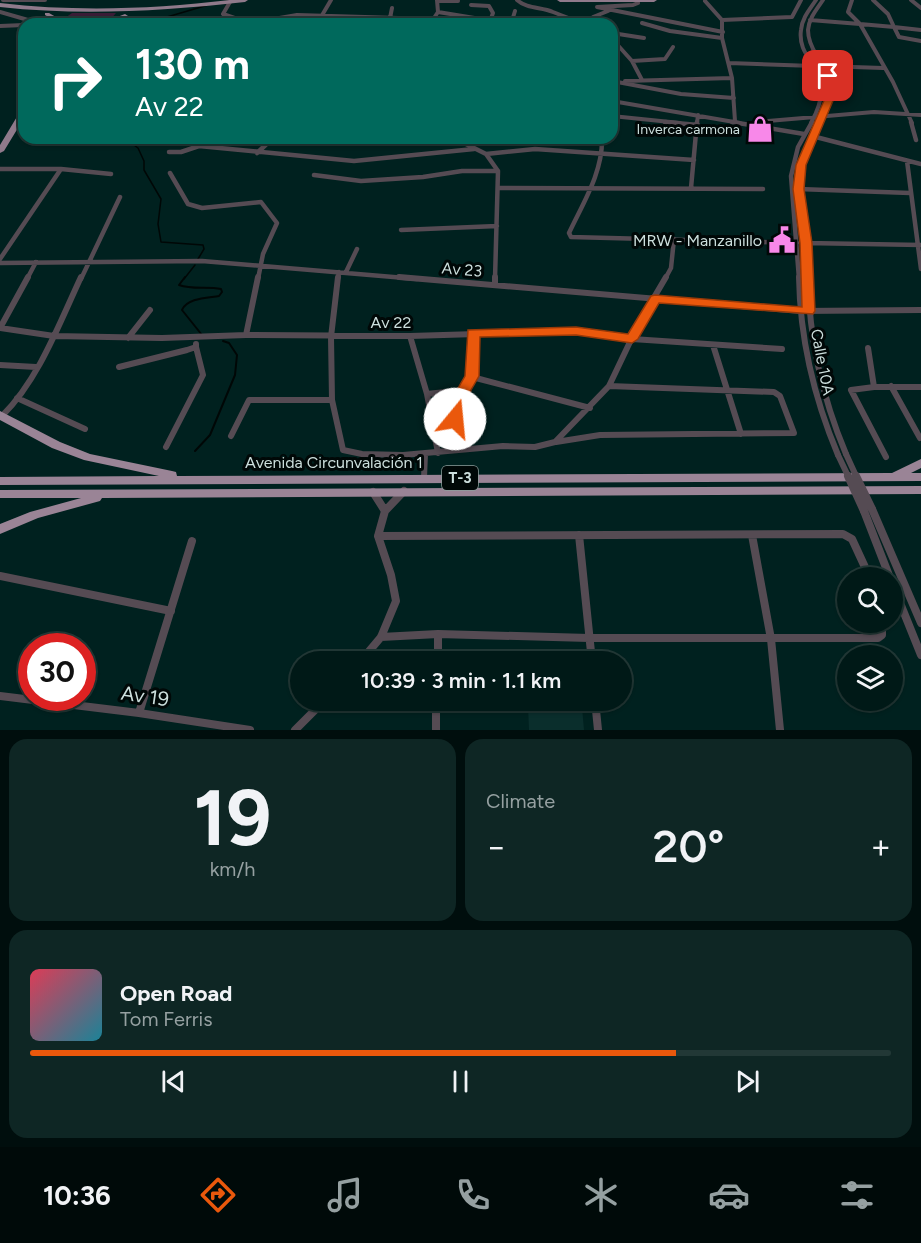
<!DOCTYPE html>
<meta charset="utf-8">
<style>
:root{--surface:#001917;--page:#0e2624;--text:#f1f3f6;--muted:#95a0a1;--line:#223836;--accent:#ea580c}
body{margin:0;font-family:Figtree,sans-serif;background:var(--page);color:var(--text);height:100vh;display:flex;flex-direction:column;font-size:22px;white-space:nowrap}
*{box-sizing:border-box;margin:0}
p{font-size:20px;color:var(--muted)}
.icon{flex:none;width:33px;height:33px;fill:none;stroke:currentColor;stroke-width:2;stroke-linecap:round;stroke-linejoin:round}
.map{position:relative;height:730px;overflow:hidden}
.side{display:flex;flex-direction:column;gap:9px;padding:9px;background:#000e0d;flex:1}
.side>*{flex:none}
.guide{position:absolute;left:18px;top:18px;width:600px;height:126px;border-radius:18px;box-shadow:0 2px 4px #0004,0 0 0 2px var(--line);background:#00695c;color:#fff;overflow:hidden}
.buttons{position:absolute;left:837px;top:567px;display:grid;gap:12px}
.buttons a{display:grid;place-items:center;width:66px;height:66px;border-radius:50%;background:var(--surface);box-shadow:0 2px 4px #0004,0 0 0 2px var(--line);font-size:30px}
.speed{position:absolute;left:18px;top:633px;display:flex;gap:12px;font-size:30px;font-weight:700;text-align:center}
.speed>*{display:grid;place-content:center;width:78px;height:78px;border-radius:50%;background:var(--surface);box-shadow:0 2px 4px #0004,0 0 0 2px var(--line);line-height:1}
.speed .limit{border:9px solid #d22;background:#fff;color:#111}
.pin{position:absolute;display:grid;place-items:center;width:51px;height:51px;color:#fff;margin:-26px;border-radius:12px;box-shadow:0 3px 9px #0006}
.me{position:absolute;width:66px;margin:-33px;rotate:17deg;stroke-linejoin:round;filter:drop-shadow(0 0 4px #0008)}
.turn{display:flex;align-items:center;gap:21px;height:126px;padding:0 18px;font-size:27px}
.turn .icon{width:78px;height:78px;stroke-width:2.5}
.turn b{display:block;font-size:42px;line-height:51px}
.big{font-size:45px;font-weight:600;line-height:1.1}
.side .card{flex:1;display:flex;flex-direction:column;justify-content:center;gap:9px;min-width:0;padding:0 21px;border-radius:18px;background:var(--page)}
.side .dial{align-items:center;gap:0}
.dial b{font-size:78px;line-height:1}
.song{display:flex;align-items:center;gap:18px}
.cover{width:72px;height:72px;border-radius:9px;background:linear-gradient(135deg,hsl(350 70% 55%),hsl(190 70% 35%))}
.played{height:6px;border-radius:3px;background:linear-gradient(90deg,var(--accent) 75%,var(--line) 75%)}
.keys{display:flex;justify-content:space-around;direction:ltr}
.heat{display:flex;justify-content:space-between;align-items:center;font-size:33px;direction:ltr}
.side .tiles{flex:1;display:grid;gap:9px;grid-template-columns:1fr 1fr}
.card:last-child{grid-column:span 2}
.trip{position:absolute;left:290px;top:651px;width:342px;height:60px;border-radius:30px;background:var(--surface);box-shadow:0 2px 4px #0004,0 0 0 2px var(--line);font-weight:600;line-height:60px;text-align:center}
.dock{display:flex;height:96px;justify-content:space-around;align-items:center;background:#000a09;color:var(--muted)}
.dock .icon{width:42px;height:42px}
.dock .selected{color:var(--accent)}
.dock b{font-size:27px;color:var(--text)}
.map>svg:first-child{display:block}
.built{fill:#0a2e2c}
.green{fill:#3a1c36}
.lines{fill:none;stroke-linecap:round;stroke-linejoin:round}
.stream-far1{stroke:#000706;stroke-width:1.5}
.stream{stroke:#000706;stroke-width:2}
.minor-far3{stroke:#554b53;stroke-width:4}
.minor-far2{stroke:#554b53;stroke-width:4.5}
.minor-far1{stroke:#554b53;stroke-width:6}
.minor{stroke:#554b53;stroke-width:8}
.primary{fill:#8f7a8b;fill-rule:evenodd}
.trunk{fill:#9a8496;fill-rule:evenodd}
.minor-bridge-far1{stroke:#554b53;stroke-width:6}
.minor-bridge{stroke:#554b53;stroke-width:8}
.route{fill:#ea580c;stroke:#983908;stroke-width:1.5}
.labels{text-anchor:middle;stroke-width:6;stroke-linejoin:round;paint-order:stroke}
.far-poi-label{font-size:14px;fill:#ccdfdd;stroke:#000807;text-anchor:end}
.shield{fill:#000807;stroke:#8f9e9d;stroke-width:1.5}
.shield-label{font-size:15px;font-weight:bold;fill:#ccdfdd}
.poi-label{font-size:16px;fill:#ccdfdd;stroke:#000807;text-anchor:end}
.street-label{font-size:16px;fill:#ccdfdd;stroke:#000807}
.near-street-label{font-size:20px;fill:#ccdfdd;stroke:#000807}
</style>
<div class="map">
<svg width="921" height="730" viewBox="0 0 921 730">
<rect width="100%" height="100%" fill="#00211f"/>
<path class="built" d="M528,706L582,707L584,730H529Z"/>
<path class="green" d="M72,13H116C106,27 87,24 72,24L65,18Z"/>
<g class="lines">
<path class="stream-far1" d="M164,24L167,17L208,5
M124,138L138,148L144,161V170L161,199L158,224L161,242L203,245L204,249L198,259
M184,279L195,265"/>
<path class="stream" d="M185,277L179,285C193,290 207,286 221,289L222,292L219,296C207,298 187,298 182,310L202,335
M195,451L210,435L235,375L237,355L229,343L223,341"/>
<path class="minor-far3" d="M3,0H45
M517,0C527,9 541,7 553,12C566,17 574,21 589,24
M637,0L638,3L633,5L597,7L723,32
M852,0L848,12L860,24
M873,0L888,14L894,27L860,24L893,82L912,123
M911,0L921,8
M438,1H458
M705,1L722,20V38L732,78L735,121
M230,2L223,14L249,23
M471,5L489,6L493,13L490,21
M0,12L28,20L27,24
M438,12L511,24
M321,17L331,0
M593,17L608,11
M390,18L392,8
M722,20L792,17L801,0
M810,20L860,24
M642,23L670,31L722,38
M244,24L297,15L399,18L415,24
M303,24H311
M430,24L438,12L437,0
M511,24L515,11
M0,26L24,25
M921,30L894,27L899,37L921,41
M612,33L644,38
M615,42L632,61L642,80
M632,61L665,59L673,47
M729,63L814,66
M822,66L883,68
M612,81L681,94L734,98
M625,81L732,78
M612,101L740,123
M612,116L680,123
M757,122L874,112L921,115
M697,123L698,115
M811,123C841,68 796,65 801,30C802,18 810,9 816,0
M820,123C832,98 831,80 817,56C812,48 808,39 808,30C809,18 817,9 823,0"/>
<path class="minor-far2" d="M665,122L698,125
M732,122L804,134
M757,122H762
M911,122L916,140
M812,136L921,164
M454,138L486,154L498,171L495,279
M602,138C603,172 583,203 569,233L571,237L797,243
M469,145L498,138
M199,146L205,138
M169,152H181L199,146L354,161L474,149
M257,153L273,138
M486,154L535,149L694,160
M907,161L921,269
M0,169H61L0,259
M61,169L111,174
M170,173L188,204L202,208L261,202L277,223L263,254L258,279
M314,175L361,181L423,177L462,171H498
M498,188L763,189
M691,188L697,122
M798,189L910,193
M401,230L497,226
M806,243L921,245
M0,263L202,261L417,279
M346,272L357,249
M27,279L36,262
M81,279L120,197
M338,279L339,272
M665,279L671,268L674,239
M799,279L791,176L798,147L812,122
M808,279L799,175L803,157L821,122"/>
<path class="minor-far1" d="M28,277L0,328L54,336L162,338L246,335L410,336L576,331L632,339L782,349
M338,277L331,337L332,400L343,450L362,454L403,455L503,446L535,447L555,442L609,386L639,323L666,277
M399,277L800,311L921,310
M799,277C800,340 814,398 838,455
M808,277C809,339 822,397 846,454
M495,285V277
M246,335L258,277
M410,336L427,394L438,453
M128,338L150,310
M713,345L741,434
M868,348L874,387
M0,365L36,367
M119,367L187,350L196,347V344
M472,377L590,408
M891,386L920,438
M427,394L464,390
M17,398L85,429
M2,416C39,379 59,324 81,277
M455,419L464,390L472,377L473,333
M231,436L249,400H332
M556,442L600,435L794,433L780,396L774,392L609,386
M166,447L203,375L196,347
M886,457L851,390L874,387H921
M424,478L425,454"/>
<path class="minor" d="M373,492L385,511
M872,509L921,623
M864,511L890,578
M579,535L592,662
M752,535L771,639L780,730
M378,536L843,534L852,539L870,578
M0,576L171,611
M892,583L921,655
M438,634V662
M381,637L438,634L589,638H878L882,635V622
M360,662L381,637L396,601L391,575L378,536L385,511L404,491
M0,696L139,713L250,730
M436,700V730
M595,700L598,730
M139,713L192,541
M295,730L325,700"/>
<path class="primary" d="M230,0H248L245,2C163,11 82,16 0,7V3C77,12 153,9 230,0Z
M557,0H657L654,2H560Z
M45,13H49L68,24H61L45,15Z
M125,14L128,16L127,17L108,24H99Z
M21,110H24V118L4,151L0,153V145Z"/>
<path class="trunk" d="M0,411L60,442L90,454L172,471L176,472L177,476L892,473L921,459V468L911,473H921V481L0,485V477L159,476L84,460L52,448L0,420Z
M921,486V494L102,498L100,501L38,518L0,534V524L30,512L81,498H0V490Z"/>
<path class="minor-bridge-far1" d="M846,454L857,478
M838,455L849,478"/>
<path class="minor-bridge" d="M848,476L864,511
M856,476L872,509"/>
</g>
<path class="route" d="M828,73L832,76L835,96L806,165L804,189L812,243L815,311L813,314L659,303L638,339L632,343L576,335L480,337L479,376L471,390L462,419L460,422H450L448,419L457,390L465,376L468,330L576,327L628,334L651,296L655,295L802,307L800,243L793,189L796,165L826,96L824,76Z"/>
<defs>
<symbol id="shop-bare" viewBox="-9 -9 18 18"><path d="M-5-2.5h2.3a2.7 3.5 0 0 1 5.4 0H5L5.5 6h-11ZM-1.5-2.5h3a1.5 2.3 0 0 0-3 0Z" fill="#f888e9" stroke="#000807" stroke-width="2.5" paint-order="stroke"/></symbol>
<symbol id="civic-bare" viewBox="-9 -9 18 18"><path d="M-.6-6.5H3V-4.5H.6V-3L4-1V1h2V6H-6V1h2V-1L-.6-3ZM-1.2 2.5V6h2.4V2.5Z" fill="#f888e9" stroke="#000807" stroke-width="2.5" paint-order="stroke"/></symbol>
</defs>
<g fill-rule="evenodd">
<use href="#shop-bare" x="741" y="110" width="38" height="38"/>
<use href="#civic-bare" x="763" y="221" width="38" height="38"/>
</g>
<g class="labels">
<g class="far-poi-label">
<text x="740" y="134">Inverca carmona</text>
</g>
<rect class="shield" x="442" y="466" width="36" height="24" rx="4.5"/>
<g class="shield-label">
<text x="460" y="483">T-3</text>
</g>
<g class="poi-label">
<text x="762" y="246">MRW - Manzanillo</text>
</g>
<g class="street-label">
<text transform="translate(462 269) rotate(5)" y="6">Av 23</text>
<text x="391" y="328">Av 22</text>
<text transform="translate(823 362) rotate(79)" y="6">Calle 10A</text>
<text x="334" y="468">Avenida Circunvalación 1</text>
</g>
<g class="near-street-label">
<text transform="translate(145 696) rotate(8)" y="7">Av 19</text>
</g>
</g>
</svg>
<div class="buttons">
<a><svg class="icon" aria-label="search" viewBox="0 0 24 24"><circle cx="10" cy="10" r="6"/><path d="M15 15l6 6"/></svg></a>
<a><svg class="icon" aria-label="layers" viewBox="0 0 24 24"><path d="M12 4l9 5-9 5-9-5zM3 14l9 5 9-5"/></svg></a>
</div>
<div class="speed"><div class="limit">30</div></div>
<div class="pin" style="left:828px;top:76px;background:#d93025"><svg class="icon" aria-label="arrive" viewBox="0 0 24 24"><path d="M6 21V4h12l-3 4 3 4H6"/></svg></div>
<svg class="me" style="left:455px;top:419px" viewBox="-20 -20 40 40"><circle r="19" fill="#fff"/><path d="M0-13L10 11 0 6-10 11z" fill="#ea580c"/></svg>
<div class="trip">10:39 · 3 min · 1.1 km</div>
<div class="guide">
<div class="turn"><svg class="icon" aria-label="right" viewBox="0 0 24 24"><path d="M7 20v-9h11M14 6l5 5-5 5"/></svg><div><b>130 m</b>Av 22</div></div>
</div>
</div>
<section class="side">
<div class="tiles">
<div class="card dial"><b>19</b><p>km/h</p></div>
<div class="card"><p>Climate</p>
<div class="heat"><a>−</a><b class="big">20°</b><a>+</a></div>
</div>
<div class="card">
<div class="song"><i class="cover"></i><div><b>Open Road</b><p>Tom Ferris</p></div></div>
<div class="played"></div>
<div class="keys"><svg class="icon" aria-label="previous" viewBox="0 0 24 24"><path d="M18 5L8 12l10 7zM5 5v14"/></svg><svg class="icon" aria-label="pause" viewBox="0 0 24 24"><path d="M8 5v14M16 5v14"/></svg><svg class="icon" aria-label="next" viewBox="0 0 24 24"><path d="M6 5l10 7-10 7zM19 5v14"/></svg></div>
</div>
</div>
</section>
<nav class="dock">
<b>10:36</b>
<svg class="icon selected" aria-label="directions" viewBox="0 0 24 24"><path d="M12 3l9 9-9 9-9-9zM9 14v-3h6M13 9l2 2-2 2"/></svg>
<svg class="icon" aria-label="music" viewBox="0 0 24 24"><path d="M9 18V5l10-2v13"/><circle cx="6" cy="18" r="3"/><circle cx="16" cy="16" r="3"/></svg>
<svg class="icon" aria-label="phone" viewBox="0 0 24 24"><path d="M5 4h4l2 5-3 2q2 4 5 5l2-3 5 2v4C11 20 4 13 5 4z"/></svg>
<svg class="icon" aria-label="climate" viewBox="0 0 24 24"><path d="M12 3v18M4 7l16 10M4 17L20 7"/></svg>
<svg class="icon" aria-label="car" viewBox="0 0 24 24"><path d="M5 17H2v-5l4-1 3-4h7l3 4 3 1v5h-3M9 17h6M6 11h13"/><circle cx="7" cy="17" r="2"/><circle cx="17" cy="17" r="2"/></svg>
<svg class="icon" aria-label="filters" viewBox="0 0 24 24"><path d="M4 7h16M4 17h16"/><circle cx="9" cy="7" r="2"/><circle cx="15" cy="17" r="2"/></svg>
</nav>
